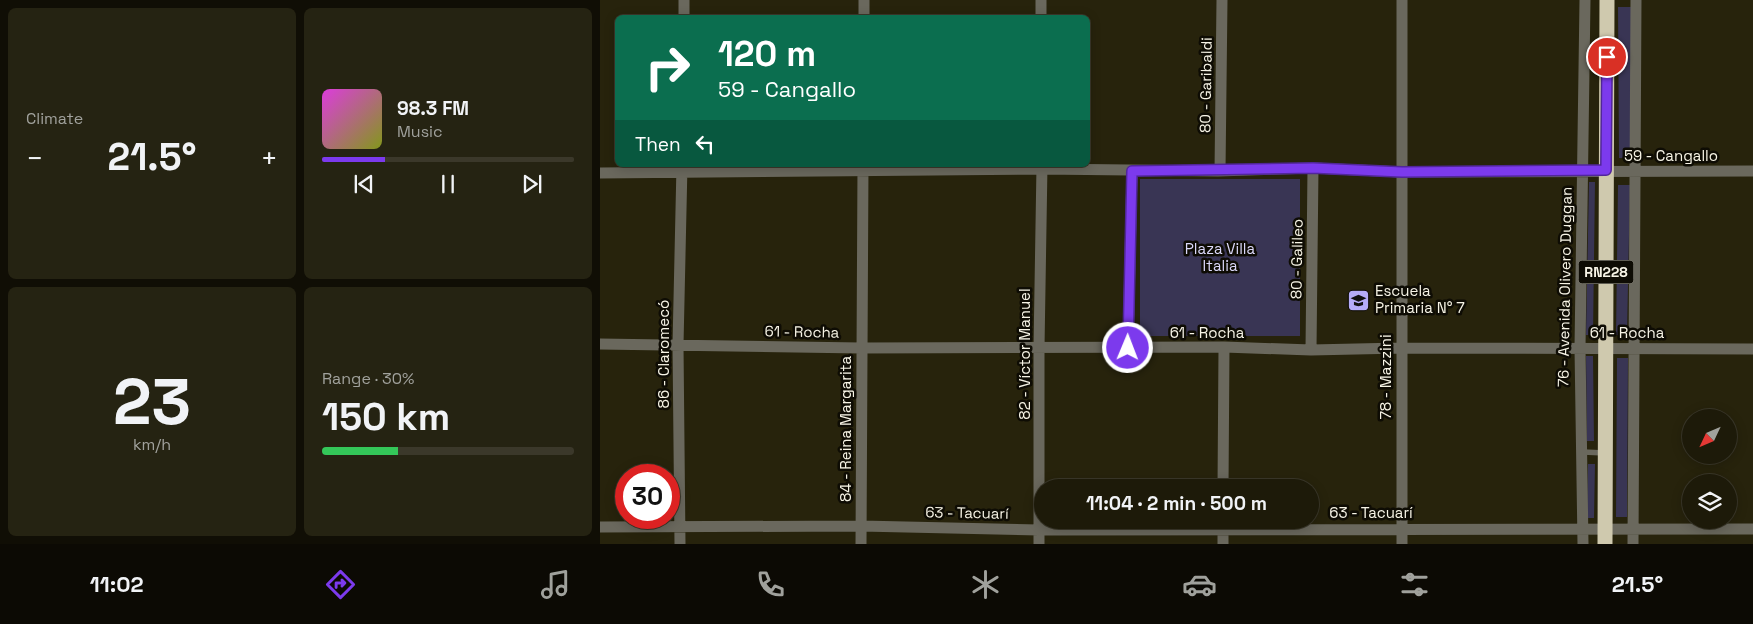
<!DOCTYPE html>
<meta charset="utf-8">
<style>
:root{--surface:#1d1a09;--page:#252312;--text:#f1f3f6;--muted:#a0a19c;--line:#3b382a;--accent:#7c3aed}
body{margin:0;font-family:"Space Grotesk",sans-serif;background:var(--page);color:var(--text);height:100vh;display:flex;flex-direction:column;font-size:19px;white-space:nowrap}
*{box-sizing:border-box;margin:0}
p{font-size:16px;color:var(--muted)}
.icon{flex:none;width:28px;height:28px;fill:none;stroke:currentColor;stroke-width:2;stroke-linecap:round;stroke-linejoin:round}
.map{position:relative;flex:1;overflow:hidden}
.drawer{display:flex;flex-direction:column;gap:8px;padding:8px;background:#100e05;width:600px}
.drawer>*{flex:none}
.top-card{position:absolute;left:15px;top:15px;width:475px;height:152px;border-radius:8px;box-shadow:0 2px 12px #0003,0 0 0 1px var(--line);background:#0b6e4f;color:#fff;overflow:hidden}
.needle{width:32px;rotate:226deg}
.buttons{position:absolute;left:1082px;top:409px;display:grid;gap:10px}
.buttons a{display:grid;place-items:center;width:55px;height:55px;border-radius:50%;background:var(--surface);box-shadow:0 2px 12px #0003,0 0 0 1px var(--line);font-size:25px}
.speed{position:absolute;left:15px;top:464px;display:flex;gap:10px;font-size:25px;font-weight:700;text-align:center}
.speed>*{display:grid;place-content:center;width:65px;height:65px;border-radius:50%;background:var(--surface);box-shadow:0 2px 12px #0003,0 0 0 1px var(--line);line-height:1}
.speed .limit{border:8px solid #d22;background:#fff;color:#111}
.pin{position:absolute;display:grid;place-items:center;width:42px;height:42px;color:#fff;margin:-21px;border:2px solid #fff;border-radius:50%;box-shadow:0 1px 5px #0007}
.me{position:absolute;width:55px;margin:-28px;rotate:1deg;stroke-linejoin:round;filter:drop-shadow(0 0 4px #0008)}
.turn{display:flex;align-items:center;gap:18px;height:105px;padding:0 20px;font-size:22px}
.turn .icon{width:65px;height:65px;stroke-width:2.5}
.turn b{display:block;font-size:35px;line-height:42px}
.then{display:flex;align-items:center;height:48px;padding:0 20px;background:#0003;gap:10px;font-size:19px}
.big{font-size:38px;font-weight:700;line-height:1.1}
.drawer .tile{flex:1;display:flex;flex-direction:column;justify-content:center;gap:8px;min-width:0;padding:0 18px;border-radius:8px;background:var(--page)}
.drawer .dial{align-items:center;gap:0}
.dial b{font-size:65px;line-height:1}
.song{display:flex;align-items:center;gap:15px}
.cover{width:60px;height:60px;border-radius:8px;background:linear-gradient(135deg,hsl(300 70% 55%),hsl(70 70% 35%))}
.played{height:5px;border-radius:2px;background:linear-gradient(90deg,var(--accent) 25%,var(--line) 25%)}
.keys{display:flex;justify-content:space-around;direction:ltr}
.heat{display:flex;justify-content:space-between;align-items:center;font-size:28px;direction:ltr}
.charge{height:8px;border-radius:4px;background:linear-gradient(90deg,#34c759 30%,var(--line) 0)}
.drawer .tiles{flex:1;display:grid;gap:8px;grid-template-columns:repeat(2,1fr)}
.trip{position:absolute;left:434px;top:479px;width:285px;height:50px;border-radius:25px;background:var(--surface);box-shadow:0 2px 12px #0003,0 0 0 1px var(--line);font-weight:700;line-height:50px;text-align:center}
.tabs{display:flex;height:80px;justify-content:space-around;align-items:center;background:#0c0a04;color:var(--muted)}
.tabs .icon{width:35px;height:35px}
.tabs .current{color:var(--accent)}
.tabs b{font-size:22px;color:var(--text)}
main{display:flex;flex:1;min-height:0}
.map>svg:first-child{display:block}
.green{fill:#393554}
.lines{fill:none;stroke-linecap:round;stroke-linejoin:round}
.lane{stroke:#6a685d;stroke-width:5.5}
.street{stroke:#6a685d;stroke-width:11}
.highway{stroke:#cfc9ae;stroke-width:15}
.route-casing{stroke:#51269a;stroke-width:12}
.route{stroke:#7c3aed;stroke-width:9}
.labels{text-anchor:middle;stroke-width:5;stroke-linejoin:round;paint-order:stroke}
.shield{fill:#0e0c04;stroke:#b1aea2;stroke-width:1}
.shield-label{font-size:14px;font-weight:bold;fill:#f7f4e6}
.street-label{font-size:15px;fill:#f7f4e6;stroke:#0e0c04}
.park-label{font-size:15px;fill:#dbd8f9;stroke:#0e0c04}
.poi-label{font-size:15px;fill:#f7f4e6;stroke:#0e0c04;text-anchor:start}
</style>
<main>
<section class="drawer">
<div class="tiles">
<div class="tile"><p>Climate</p>
<div class="heat"><a>−</a><b class="big">21.5°</b><a>+</a></div>
</div>
<div class="tile">
<div class="song"><i class="cover"></i><div><b>98.3 FM</b><p>Music</p></div></div>
<div class="played"></div>
<div class="keys"><svg class="icon" aria-label="previous" viewBox="0 0 24 24"><path d="M18 5L8 12l10 7zM5 5v14"/></svg><svg class="icon" aria-label="pause" viewBox="0 0 24 24"><path d="M8 5v14M16 5v14"/></svg><svg class="icon" aria-label="next" viewBox="0 0 24 24"><path d="M6 5l10 7-10 7zM19 5v14"/></svg></div>
</div>
<div class="tile dial"><b>23</b><p>km/h</p></div>
<div class="tile"><p>Range · 30%</p><b class="big">150 km</b><div class="charge"></div></div>
</div>
</section>
<div class="map">
<svg width="1153" height="544" viewBox="0 0 1153 544">
<rect width="100%" height="100%" fill="#27230c"/>
<path class="green" d="M1018,7H1031V158H1019Z
M540,179H700V336H540Z
M989,182H995L993,335H986Z
M1018,185H1030L1027,335H1016Z
M986,356H993L994,441H987Z
M1017,358H1028L1027,517H1016Z
M988,464H995L994,518H987Z"/>
<g class="lines">
<path class="lane" d="M983,452L1005,453"/>
<path class="street" d="M441,0V18
M84,18V0
M264,18V0
M620,171L622,0
M0,173L442,169L618,171L713,168L802,172L1153,171
M0,344L261,348L624,347L711,350L801,348L1153,349
M528,348L532,171
M711,350L713,168
M623,488L624,347
M0,527L261,526L439,530L1153,529
M80,544L78,345L82,165
M261,544L263,165
M439,544V348L442,165
M623,544V520
M802,544V0
M983,544L980,348L985,0
M1033,544L1036,0"/>
<path class="highway" d="M1005,544L1007,0"/>
</g>
<g class="lines">
<defs>
<path id="route" d="M528,348L532,171L713,168L802,172L1006,170L1007,57"/>
</defs>
<use href="#route" class="route-casing"/>
<use href="#route" class="route"/>
</g>
<defs>
<symbol id="school-square" viewBox="-11 -11 22 22"><rect x="-9" y="-9" width="18" height="18" rx="4" fill="#b5acf8" stroke="#0e0c04"/><path d="M0-5L7-2L0 1L-7-2ZM-4 1L0 2.5L4 1V4Q0 6-4 4Z" fill="#111"/></symbol>
</defs>
<g fill-rule="evenodd">
<use href="#school-square" x="746" y="288" width="25" height="25"/>
</g>
<g class="labels">
<rect class="shield" x="978.5" y="260.5" width="55" height="23" rx="4"/>
<g class="shield-label">
<text x="1006" y="277">RN228</text>
</g>
<g class="street-label">
<text transform="translate(606 85) rotate(-89)" y="5">80 - Garibaldi</text>
<text x="1071" y="161">59 - Cangallo</text>
<text transform="translate(697 259) rotate(-89)" y="5">80 - Galileo</text>
<text transform="translate(965 287) rotate(-89)" y="5">76 - Avenida Olivero Duggan</text>
<text transform="translate(202 332) rotate(1)" y="5">61 - Rocha</text>
<text x="607" y="338">61 - Rocha</text>
<text x="1027" y="338">61 - Rocha</text>
<text transform="translate(64 354) rotate(-90)" y="5">86 - Claromecó</text>
<text transform="translate(425 354) rotate(-90)" y="5">82 - Víctor Manuel</text>
<text transform="translate(786 377) rotate(-90)" y="5">78 - Mazzini</text>
<text transform="translate(246 429) rotate(-90)" y="5">84 - Reina Margarita</text>
<text transform="translate(367 513) rotate(1)" y="5">63 - Tacuarí</text>
<text x="771" y="518">63 - Tacuarí</text>
</g>
<g class="park-label">
<text x="620" y="254">Plaza Villa<tspan x="620" dy="17">Italia</tspan></text>
</g>
<g class="poi-label">
<text x="775" y="296">Escuela<tspan x="775" dy="17">Primaria N° 7</tspan></text>
</g>
</g>
</svg>
<div class="buttons">
<a><svg class="needle" viewBox="-14 -14 28 28"><path d="M0-13l5 13h-10z" fill="#e53935"/><path d="M0 13l5-13h-10z" fill="#a0a19c"/></svg></a>
<a><svg class="icon" aria-label="layers" viewBox="0 0 24 24"><path d="M12 4l9 5-9 5-9-5zM3 14l9 5 9-5"/></svg></a>
</div>
<div class="speed"><div class="limit">30</div></div>
<div class="pin" style="left:1007px;top:57px;background:#d93025"><svg class="icon" aria-label="arrive" viewBox="0 0 24 24"><path d="M6 21V4h12l-3 4 3 4H6"/></svg></div>
<svg class="me" style="left:528px;top:348px" viewBox="-20 -20 40 40"><circle r="17" fill="#7c3aed" stroke="#fff" stroke-width="3"/><path d="M0-11L8 9 0 5-8 9z" fill="#fff"/></svg>
<div class="trip">11:04 · 2 min · 500 m</div>
<div class="top-card">
<div class="turn"><svg class="icon" aria-label="right" viewBox="0 0 24 24"><path d="M7 20v-9h11M14 6l5 5-5 5"/></svg><div><b>120 m</b>59 - Cangallo</div></div>
<div class="then">Then<svg class="icon" aria-label="left" viewBox="0 0 24 24"><path d="M17 20v-9H6M10 6l-5 5 5 5"/></svg></div>
</div>
</div>
</main>
<nav class="tabs">
<b>11:02</b>
<svg class="icon current" aria-label="directions" viewBox="0 0 24 24"><path d="M12 3l9 9-9 9-9-9zM9 14v-3h6M13 9l2 2-2 2"/></svg>
<svg class="icon" aria-label="music" viewBox="0 0 24 24"><path d="M9 18V5l10-2v13"/><circle cx="6" cy="18" r="3"/><circle cx="16" cy="16" r="3"/></svg>
<svg class="icon" aria-label="phone" viewBox="0 0 24 24"><path d="M5 4h4l2 5-3 2q2 4 5 5l2-3 5 2v4C11 20 4 13 5 4z"/></svg>
<svg class="icon" aria-label="climate" viewBox="0 0 24 24"><path d="M12 3v18M4 7l16 10M4 17L20 7"/></svg>
<svg class="icon" aria-label="car" viewBox="0 0 24 24"><path d="M5 17H2v-5l4-1 3-4h7l3 4 3 1v5h-3M9 17h6M6 11h13"/><circle cx="7" cy="17" r="2"/><circle cx="17" cy="17" r="2"/></svg>
<svg class="icon" aria-label="filters" viewBox="0 0 24 24"><path d="M4 7h16M4 17h16"/><circle cx="9" cy="7" r="2"/><circle cx="15" cy="17" r="2"/></svg>
<b>21.5°</b>
</nav>
